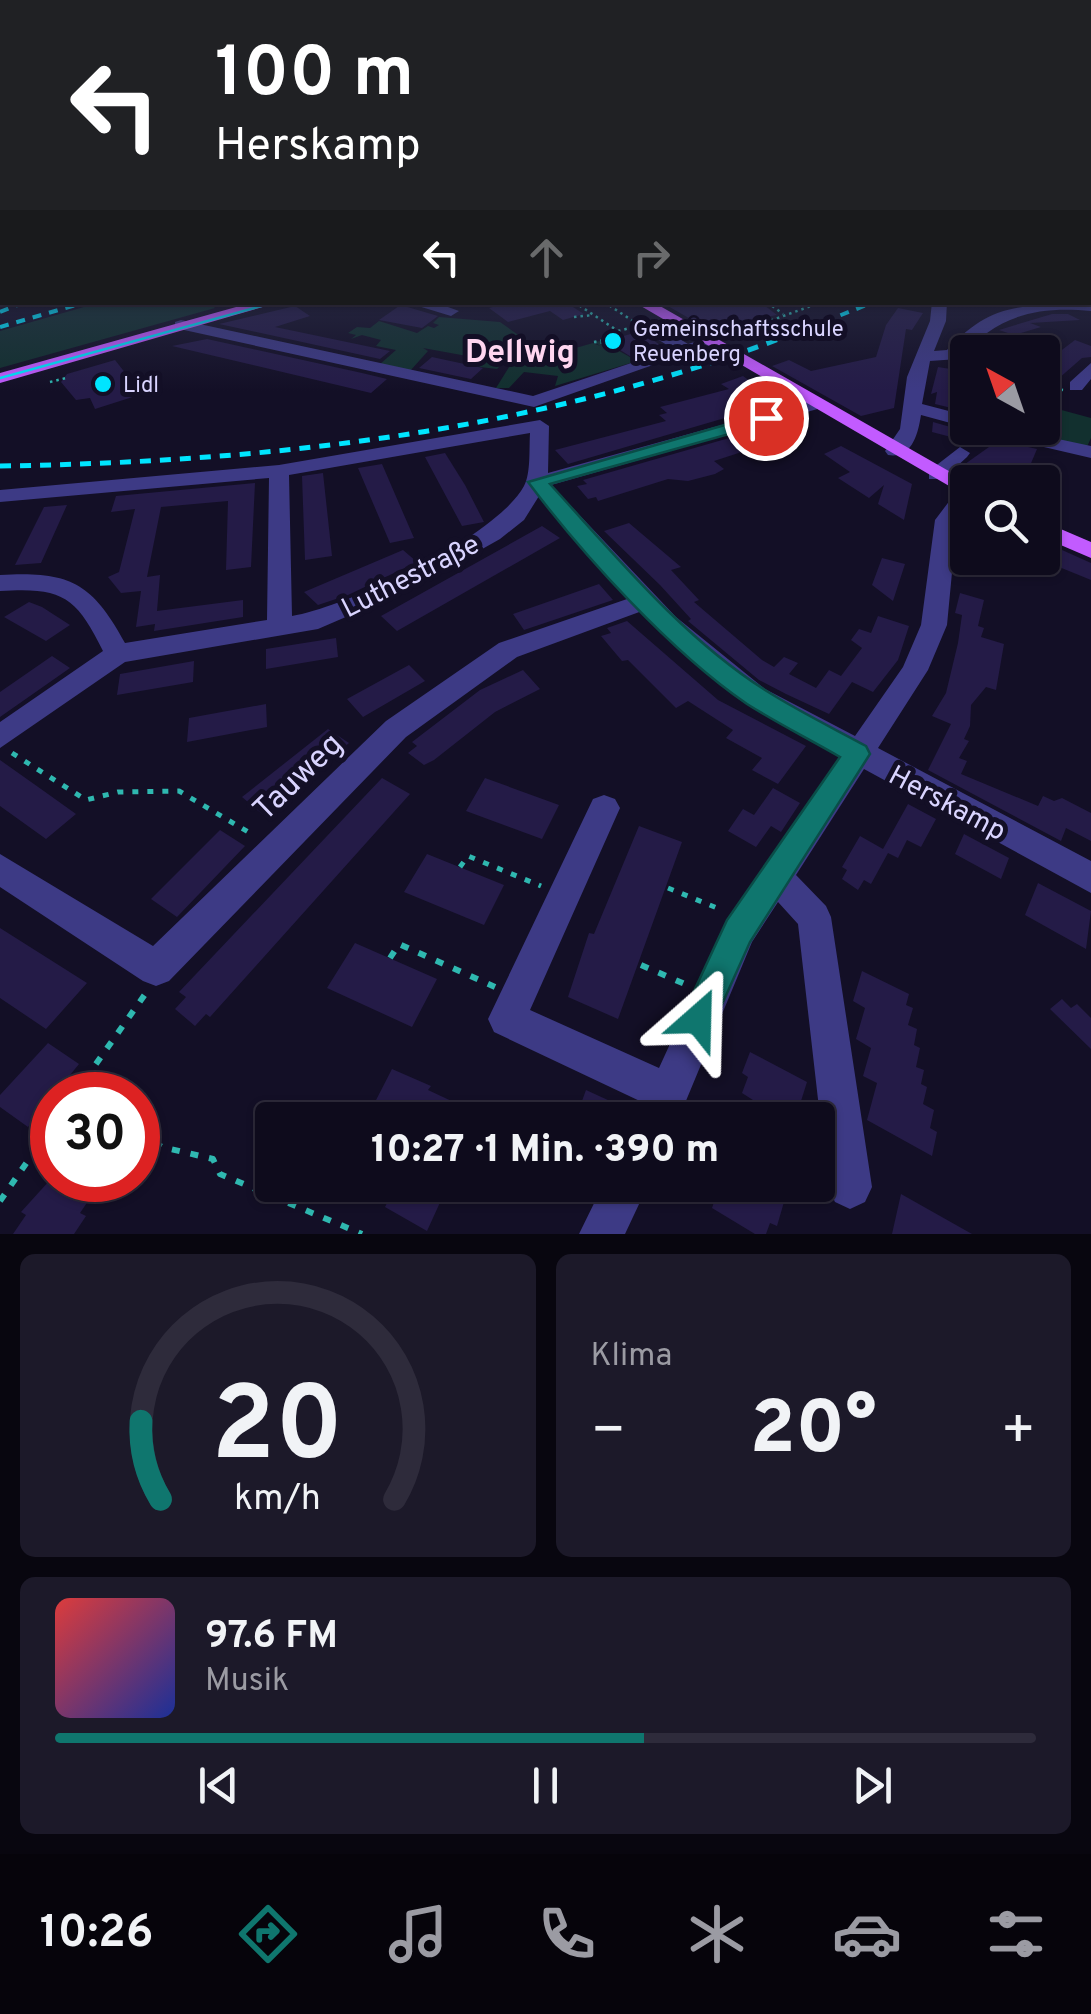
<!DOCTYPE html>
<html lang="de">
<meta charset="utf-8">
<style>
:root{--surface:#0e0b1c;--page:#1c1929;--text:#f1f3f6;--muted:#9b9ba3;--line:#2e2b3b;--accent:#0f766e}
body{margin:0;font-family:Overpass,sans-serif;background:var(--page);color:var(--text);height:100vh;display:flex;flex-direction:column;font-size:38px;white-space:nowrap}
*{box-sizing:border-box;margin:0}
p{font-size:32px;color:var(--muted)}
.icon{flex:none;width:55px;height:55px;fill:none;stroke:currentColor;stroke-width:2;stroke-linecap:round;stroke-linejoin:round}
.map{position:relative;height:1234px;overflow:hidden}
.details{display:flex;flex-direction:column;gap:20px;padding:20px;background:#08060f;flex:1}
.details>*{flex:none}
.hud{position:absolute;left:0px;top:0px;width:1092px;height:305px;box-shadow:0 2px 8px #0004,0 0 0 2px var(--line);background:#202124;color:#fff;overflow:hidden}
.needle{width:65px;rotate:320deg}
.buttons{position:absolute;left:950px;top:335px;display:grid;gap:20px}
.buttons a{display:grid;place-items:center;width:110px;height:110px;border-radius:10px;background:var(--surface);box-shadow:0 2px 8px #0004,0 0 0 2px var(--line);font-size:50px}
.speed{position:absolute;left:30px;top:1072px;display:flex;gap:20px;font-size:50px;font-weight:700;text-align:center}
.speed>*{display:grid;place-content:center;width:130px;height:130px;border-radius:50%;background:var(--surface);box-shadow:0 2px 8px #0004,0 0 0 2px var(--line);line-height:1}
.speed .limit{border:15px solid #d22;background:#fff;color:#111}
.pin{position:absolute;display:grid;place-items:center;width:85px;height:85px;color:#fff;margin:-42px;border:5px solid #fff;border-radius:50%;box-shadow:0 2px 10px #0007}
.me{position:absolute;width:110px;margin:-55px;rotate:25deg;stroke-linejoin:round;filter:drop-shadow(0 0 8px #0008)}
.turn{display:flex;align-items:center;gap:35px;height:210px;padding:0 50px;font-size:45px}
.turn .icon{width:130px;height:130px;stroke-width:2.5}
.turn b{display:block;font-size:70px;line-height:85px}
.lanes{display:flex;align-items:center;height:95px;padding:0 50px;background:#0003;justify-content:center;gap:50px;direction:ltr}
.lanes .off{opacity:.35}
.big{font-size:75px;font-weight:800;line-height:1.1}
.details .widget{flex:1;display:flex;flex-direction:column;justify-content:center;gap:15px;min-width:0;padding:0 35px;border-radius:15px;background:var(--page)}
.details .dial{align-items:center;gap:0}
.dial svg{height:260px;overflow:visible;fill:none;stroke:var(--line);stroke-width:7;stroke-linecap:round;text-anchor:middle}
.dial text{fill:var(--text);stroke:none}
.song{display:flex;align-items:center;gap:30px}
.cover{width:120px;height:120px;border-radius:15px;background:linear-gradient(135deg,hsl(0 70% 55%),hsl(230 70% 35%))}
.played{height:10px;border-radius:5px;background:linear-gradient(90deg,var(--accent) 60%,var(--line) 60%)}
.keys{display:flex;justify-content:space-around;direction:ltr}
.heat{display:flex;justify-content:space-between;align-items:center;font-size:55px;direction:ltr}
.details .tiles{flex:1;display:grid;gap:20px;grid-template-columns:1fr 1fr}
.widget:last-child{grid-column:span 2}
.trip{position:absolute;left:255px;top:1102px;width:580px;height:100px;border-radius:10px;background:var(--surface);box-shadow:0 2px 8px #0004,0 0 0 2px var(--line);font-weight:800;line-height:100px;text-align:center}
.menu{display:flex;height:160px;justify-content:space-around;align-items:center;background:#06040b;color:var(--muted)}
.menu .icon{width:70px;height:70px}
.menu .on{color:var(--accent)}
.menu b{font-size:45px;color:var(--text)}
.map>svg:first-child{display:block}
.green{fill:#12302f}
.building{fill:#241b47}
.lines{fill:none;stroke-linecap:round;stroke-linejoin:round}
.path-far2{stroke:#2fb8b0;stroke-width:2.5;stroke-dasharray:2.5 4;stroke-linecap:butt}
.path-far1{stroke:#2fb8b0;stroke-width:5;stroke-dasharray:6 9;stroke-linecap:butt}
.path{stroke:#2fb8b0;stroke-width:6;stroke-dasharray:8 11;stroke-linecap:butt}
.minor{fill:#3d3a85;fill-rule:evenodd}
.major{fill:#c25bff;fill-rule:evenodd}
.tram{stroke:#00e5ff;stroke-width:2.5}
.rail-far1{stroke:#00e5ff;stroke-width:4;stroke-dasharray:9 8;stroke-linecap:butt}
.rail{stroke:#00e5ff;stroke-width:5;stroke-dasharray:11 9;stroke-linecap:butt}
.route{fill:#0f766e;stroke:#0a4d48;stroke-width:2.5}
.poi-dot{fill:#00e5ff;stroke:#130f26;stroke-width:4}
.labels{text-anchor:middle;stroke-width:10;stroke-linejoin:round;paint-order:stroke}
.far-poi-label{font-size:22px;fill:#d9d4ff;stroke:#130f26;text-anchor:start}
.street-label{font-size:28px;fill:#d9d4ff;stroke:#130f26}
.far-district-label{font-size:32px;font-weight:bold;fill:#ffd6f0;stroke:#130f26}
.near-street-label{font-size:32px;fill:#d9d4ff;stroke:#130f26}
</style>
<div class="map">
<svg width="1091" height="1234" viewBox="0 0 1091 1234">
<rect width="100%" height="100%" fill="#130f26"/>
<path class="green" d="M209,302L215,308L0,368V331L98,303Z
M439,317L500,322L548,356L593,343L600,346L595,342L616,338L603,342L637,361L555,386L558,376L524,372L509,388H496L511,364L503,363L497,369L462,365L478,358L423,348L428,351L410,371L379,365L396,350L376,346L381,340L362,335L351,339L356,335L348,333L357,327L370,328L379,321L417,333L428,326L434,328L439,325L433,323Z
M1043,405L1091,418V438L1085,451L1029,437L1033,428H1042Z"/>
<path class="building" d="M510,302H565L584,314L563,320L550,311L508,322L489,308Z
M661,302H760L777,315L706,328Z
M402,304L404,306L438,316L422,328L379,320Z
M295,306L310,316L275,327L390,351L380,359L219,324Z
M898,308L923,313L912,330L906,329L894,408L861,416L772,366L789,360L811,371L876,357L886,325Z
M1052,314H1068L1080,320L1030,323L1041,327L1014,335L999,330Z
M641,331L664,348L633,358L606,341Z
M207,339L362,373L387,379L371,393L172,346Z
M1075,340L1091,346V357L1082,358L1042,393V365Z
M432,357L483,368L471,379L419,368Z
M115,360L142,394L95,409L90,398L76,400L61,382L67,374Z
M968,361V412L935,404L937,392L931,394L938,367L957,370Z
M743,376L779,402L568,464L555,450L666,421L659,415L667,413L660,407L729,389L721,384Z
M792,420L806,431L714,461L724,469L715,474L688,481L668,479L598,501L596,497L588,499L577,486L587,484L583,480Z
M933,422L968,432L974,428L979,436L1037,449L1029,468L1004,482L965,464L989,447L932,432Z
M841,446L912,484L904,520L878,504L884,485L869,498L838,478L850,472L824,454Z
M445,453L465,485L484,522L462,526L425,457Z
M382,464L404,515L414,538L390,543L358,468Z
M323,473L332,556L305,560L302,476Z
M255,483L251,567L226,570L228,501L183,505L161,507L147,577L160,575L157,611L243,600V617L154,631L155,624L136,627L141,591L121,593L108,577L119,572L135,509L111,512L116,496Z
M67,505L41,563L15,565L44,507Z
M629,523L681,567L671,570L699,600L694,602L762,660L774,667L784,657L798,663L789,674L816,688L829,670L841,676L862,648L851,640L859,629L871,633L878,616L909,626L898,660L873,692L852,682L829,714L786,694L759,680L688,621L691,619L660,585L604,531Z
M542,526L560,538L397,631L381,616Z
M1042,541L1091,563V580L1042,560Z
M403,550L417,562L348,595L318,605L304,592Z
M882,558L905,564L893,601L872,585Z
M599,584L613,600L524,630L513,614Z
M960,593L984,600L978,626L984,628L981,637L1004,644L996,690L986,687L971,705L970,726L964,739L969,741L959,758L967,761L961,774L1038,806L1043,796L1054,801L1062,798L1091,813V841L1066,828L1061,841L928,770L951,724L932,716L946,693L958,643L962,615L955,613Z
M29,602L42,607L70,625L46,641L4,617Z
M627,621L718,700L806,746L778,784L752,770L762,758L726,738L733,730L688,701L676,708L628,660L622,661L601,636L611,633L607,628Z
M336,638L338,657L266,669V649Z
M52,656L70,668L0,717V692Z
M194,661L193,682L117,695L120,674Z
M409,665L425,681L363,717L347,699Z
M523,670L540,689L495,712L434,760L424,765L408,753L417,746L412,742L480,690Z
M266,704L267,727L187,742L189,718Z
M328,729L349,743L263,815L242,797Z
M0,760L41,789L76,814L46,839L0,806Z
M382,778L410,794L210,1017L206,1014L195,1026L175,1009L186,997L179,992Z
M485,778L559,805L542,839L466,811Z
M773,788L800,803L781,832L771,826L756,847L728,831L743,809L754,815Z
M908,804L936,819L921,847L907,840L898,858L888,853L871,884L864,880L858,890L842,879L847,870L842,867L860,836L883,849Z
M639,826L682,842L618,1019L568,997L589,933L594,934Z
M220,830L245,846L177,917L151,899Z
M964,834L1009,858L1001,879L955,854Z
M427,854L504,885L484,925L404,892Z
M1038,883L1091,911L1086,949L1025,915Z
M0,928L87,983L46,1029L0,998Z
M355,943L437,979L412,1027L327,988Z
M862,971L909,994L906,1005L913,1008L908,1025L917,1029L914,1045L920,1048L916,1067L924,1070L921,1084L927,1087L923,1104L934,1110L930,1128L937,1132L932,1156L867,1120L877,1083L863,1076L871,1048L856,1039L865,1008L853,1001Z
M1062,999L1071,1008L1077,1004L1091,1018V1049L1050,1009Z
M48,1043L79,1064L28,1127L0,1107V1095Z
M750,1052L807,1082L795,1120H745L753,1100L742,1093L748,1077L742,1073Z
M392,1069L431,1086L428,1090L492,1120H404L374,1104Z
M586,1090L610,1101L604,1120H575Z
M50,1180H73L95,1191L80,1213L86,1216L74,1234H13L26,1215L21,1212Z
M367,1185H448L427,1231L385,1207L390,1197Z
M720,1185H774L771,1195L784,1202L777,1226L770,1223L766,1234H755L712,1208Z
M901,1194L972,1234H892Z"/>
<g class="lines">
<path class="path-far2" d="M574,302L618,331
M604,302L636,323
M767,302L783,314
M0,304L5,302
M574,317L593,315
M618,331L634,327
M728,336L822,302
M594,342L618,337
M594,342L610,343
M50,382L66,378
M1042,386L1063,390"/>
<path class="path-far1" d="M12,753L86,800L118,792L179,791L255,836
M460,867L468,856L541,886
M668,888L722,910"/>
<path class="path" d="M390,958L399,944L495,987
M641,965L687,985
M86,1079L101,1095
M74,1095L146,993
M138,1133L162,1147L213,1159L220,1174L362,1234
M0,1201L52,1126"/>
<path class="minor" d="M1091,301V311C1034,306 997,316 958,359L930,361L922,404L968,416L969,428L921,415C918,434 912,459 888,455L885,451L900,429L907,377L930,321L932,302H947L946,321L934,351L947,350C999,294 1027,311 1091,301Z
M405,302H434L459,311L451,316Z
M181,320L533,396L673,349L645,331V325H657L688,344L710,337L718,342L534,407L175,328V322Z
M1091,363V379L1082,390H1070V382Z
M815,399L824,404L821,408L551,485L676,617L765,689L855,736L903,667L921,625L935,520L960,487L968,485V505L957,520L947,625L928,670L878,748L1091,861V893L864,769L796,875L826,906L831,917L872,1187L865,1202L850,1209L835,1202L828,1187L798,924L778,902L752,942L678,1120H637L644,1103L494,1032L488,1019L593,799L604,795L615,799L620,808L530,1010L659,1068L727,919L841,756L745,703L642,611L517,657L406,737L169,981L156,986L143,981L0,887V854L153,946L386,721L499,643L630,598L539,496L524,520L500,539L413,588L318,629L125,662L0,748V722L103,651C76,596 62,587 0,591V575C69,571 92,582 125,643L267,620L269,478L0,502V490L279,465L540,420L549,426L548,473ZM530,433C529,449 531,473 524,486C496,537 350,606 292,616L289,475Z
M978,428H1007L1091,446V458L980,432Z
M960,447L970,453L967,457L943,479H929V471Z
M603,1185H648L625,1234H579Z"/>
<path class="major" d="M254,302H280L0,383V373Z
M634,302H653L968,482V497Z
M1042,521L1091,542V558L1042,537Z"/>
<path class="tram" d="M0,378L276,302"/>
<path class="rail-far1" d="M0,312L25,302
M0,327L86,302
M793,334L874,302"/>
<path class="rail" d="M0,466C274,462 542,431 800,331"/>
</g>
<linearGradient id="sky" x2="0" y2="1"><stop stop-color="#0a0815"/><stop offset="0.56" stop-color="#333752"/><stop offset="1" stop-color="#333752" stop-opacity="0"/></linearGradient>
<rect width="1091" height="391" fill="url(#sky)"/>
<path class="route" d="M766,413L772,415V422L550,484C616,556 682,637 765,690C798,711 833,728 866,746L870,754L750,942L710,1031L698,1036L686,1031L681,1019L727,920L840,757C809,739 777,723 747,704C671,652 583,555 528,482Z"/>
<g class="poi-dot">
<circle cx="613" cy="341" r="10"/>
<circle cx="103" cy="384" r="10"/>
</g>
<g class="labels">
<g class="far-poi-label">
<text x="633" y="336">Gemeinschaftsschule<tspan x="633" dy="25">Reuenberg</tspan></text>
<text x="123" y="392">Lidl</text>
</g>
<g class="street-label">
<text transform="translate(410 575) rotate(-27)" y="10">Luthestraße</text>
<text transform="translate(948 802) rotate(28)" y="10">Herskamp</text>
</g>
<g class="far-district-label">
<text x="520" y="362">Dellwig</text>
</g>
<g class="near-street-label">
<text transform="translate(297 776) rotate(-44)" y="11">Tauweg</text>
</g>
</g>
</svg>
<div class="buttons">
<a><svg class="needle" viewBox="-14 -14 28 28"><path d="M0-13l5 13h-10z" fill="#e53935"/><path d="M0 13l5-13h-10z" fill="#9b9ba3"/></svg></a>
<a><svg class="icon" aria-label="search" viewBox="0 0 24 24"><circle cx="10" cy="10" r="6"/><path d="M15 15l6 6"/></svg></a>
</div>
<div class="speed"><div class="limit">30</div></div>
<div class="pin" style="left:766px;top:418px;background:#d93025"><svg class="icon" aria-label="arrive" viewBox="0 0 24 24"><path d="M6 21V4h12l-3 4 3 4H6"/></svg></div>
<svg class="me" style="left:698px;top:1019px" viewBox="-20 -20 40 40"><path d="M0-17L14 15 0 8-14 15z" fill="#0f766e" stroke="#fff" stroke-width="4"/></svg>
<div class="trip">10:27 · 1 Min. · 390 m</div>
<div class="hud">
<div class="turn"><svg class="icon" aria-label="left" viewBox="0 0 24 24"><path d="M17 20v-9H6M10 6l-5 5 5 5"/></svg><div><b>100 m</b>Herskamp</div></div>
<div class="lanes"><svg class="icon" aria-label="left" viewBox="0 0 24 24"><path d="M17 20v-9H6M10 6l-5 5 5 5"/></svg><svg class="icon off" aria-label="ahead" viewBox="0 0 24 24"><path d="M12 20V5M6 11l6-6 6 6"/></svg><svg class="icon off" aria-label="right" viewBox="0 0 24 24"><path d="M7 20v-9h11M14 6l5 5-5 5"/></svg></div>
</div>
</div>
<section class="details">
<div class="tiles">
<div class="widget dial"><svg viewBox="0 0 100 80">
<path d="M14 69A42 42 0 1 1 86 69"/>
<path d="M14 69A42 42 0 0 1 8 45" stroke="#0f766e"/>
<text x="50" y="56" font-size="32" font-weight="700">20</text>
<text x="50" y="72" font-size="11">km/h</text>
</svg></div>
<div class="widget"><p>Klima</p>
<div class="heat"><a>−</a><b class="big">20°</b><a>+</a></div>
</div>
<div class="widget">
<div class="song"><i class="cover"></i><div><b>97.6 FM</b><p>Musik</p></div></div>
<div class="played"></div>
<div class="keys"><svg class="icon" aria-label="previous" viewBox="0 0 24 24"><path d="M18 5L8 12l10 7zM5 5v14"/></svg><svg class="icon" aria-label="pause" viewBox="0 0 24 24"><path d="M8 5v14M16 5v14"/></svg><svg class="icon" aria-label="next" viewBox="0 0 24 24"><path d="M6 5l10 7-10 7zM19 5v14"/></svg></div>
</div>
</div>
</section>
<nav class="menu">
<b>10:26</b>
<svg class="icon on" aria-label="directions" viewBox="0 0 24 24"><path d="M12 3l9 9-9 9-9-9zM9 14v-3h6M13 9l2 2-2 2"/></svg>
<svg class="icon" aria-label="music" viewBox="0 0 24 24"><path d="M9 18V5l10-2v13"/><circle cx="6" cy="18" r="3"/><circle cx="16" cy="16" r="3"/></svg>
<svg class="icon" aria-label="phone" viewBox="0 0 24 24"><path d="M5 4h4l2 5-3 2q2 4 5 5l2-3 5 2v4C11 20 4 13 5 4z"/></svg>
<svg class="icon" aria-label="climate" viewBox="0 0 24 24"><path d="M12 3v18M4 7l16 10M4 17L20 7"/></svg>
<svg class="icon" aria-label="car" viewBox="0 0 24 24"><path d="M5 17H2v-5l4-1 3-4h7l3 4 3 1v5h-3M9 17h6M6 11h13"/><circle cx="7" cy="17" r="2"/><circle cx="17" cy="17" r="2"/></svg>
<svg class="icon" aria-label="filters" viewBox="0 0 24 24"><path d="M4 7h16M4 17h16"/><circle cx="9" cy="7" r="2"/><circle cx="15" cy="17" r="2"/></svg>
</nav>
